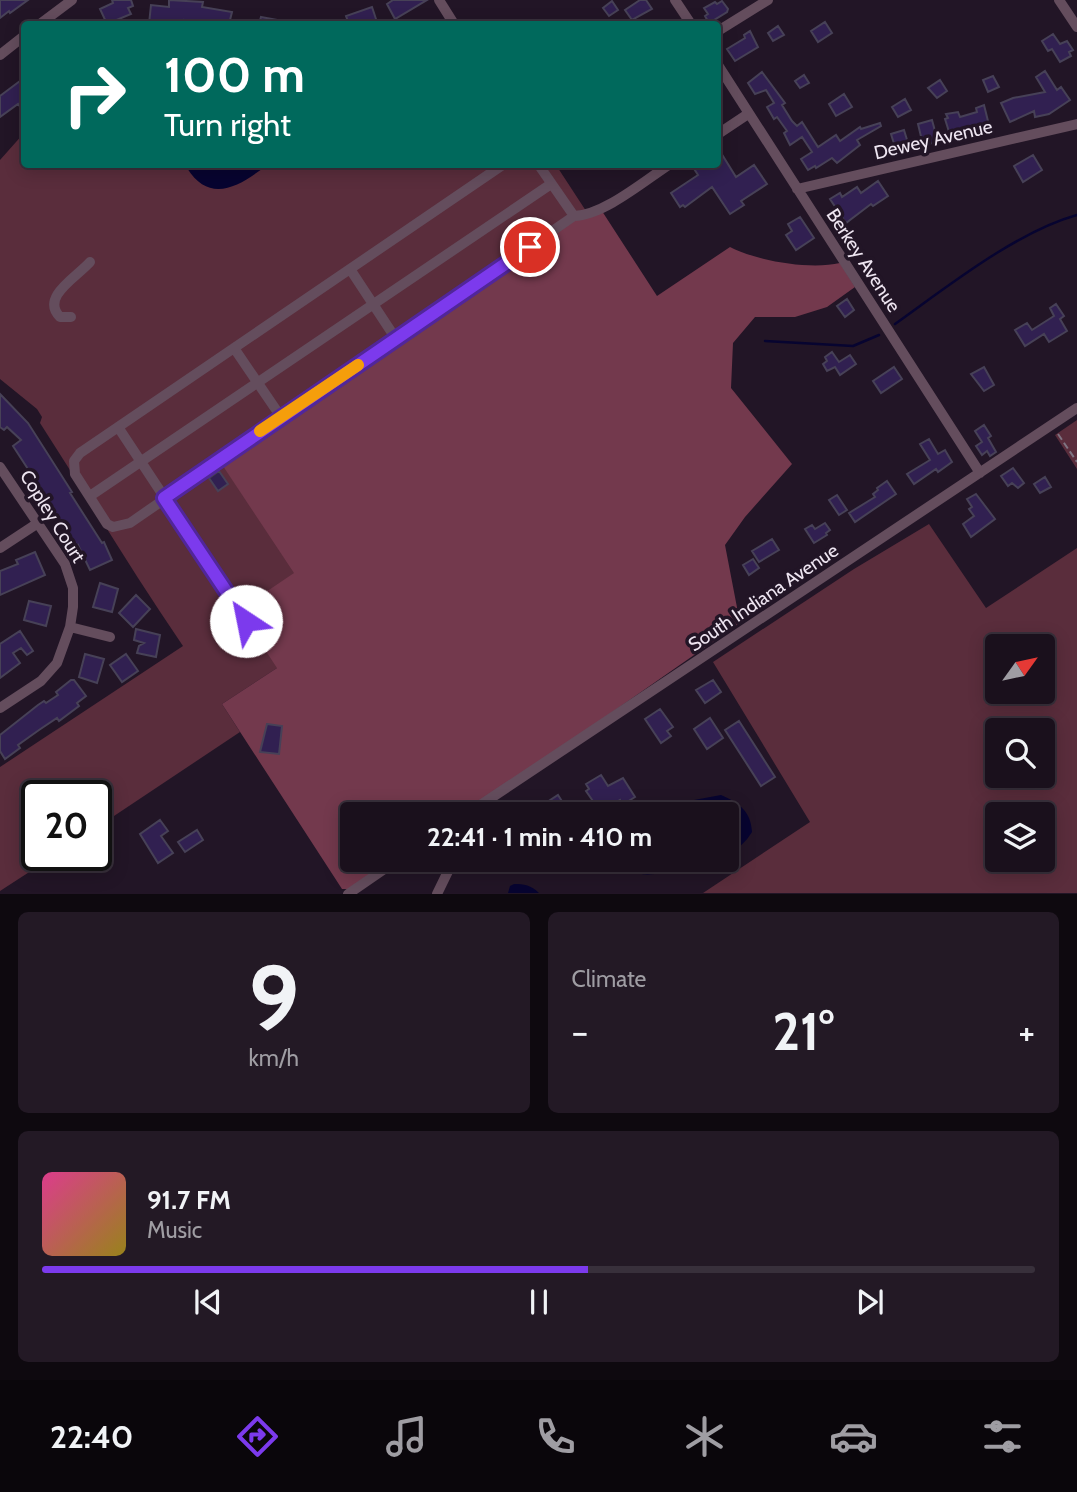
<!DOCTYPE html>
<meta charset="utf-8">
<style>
:root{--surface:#1a101c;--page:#231925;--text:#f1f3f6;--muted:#9f9da3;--line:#38303b;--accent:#7c3aed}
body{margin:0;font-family:Cabin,sans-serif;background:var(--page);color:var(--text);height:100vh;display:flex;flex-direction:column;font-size:26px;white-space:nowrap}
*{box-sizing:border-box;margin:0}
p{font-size:23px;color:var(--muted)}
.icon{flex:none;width:38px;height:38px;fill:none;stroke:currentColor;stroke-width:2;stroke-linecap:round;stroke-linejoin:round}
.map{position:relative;height:894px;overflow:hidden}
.panel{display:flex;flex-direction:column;gap:18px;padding:18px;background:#0e090f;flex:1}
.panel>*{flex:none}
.hud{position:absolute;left:21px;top:21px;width:700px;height:147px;border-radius:7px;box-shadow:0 4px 18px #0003,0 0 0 2px var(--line);background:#00695c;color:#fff;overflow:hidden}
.needle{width:46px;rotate:57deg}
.fabs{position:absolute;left:985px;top:634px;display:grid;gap:14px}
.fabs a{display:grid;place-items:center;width:70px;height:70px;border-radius:7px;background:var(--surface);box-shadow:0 4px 18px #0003,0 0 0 2px var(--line);font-size:35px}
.speed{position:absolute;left:21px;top:780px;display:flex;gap:14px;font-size:35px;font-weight:700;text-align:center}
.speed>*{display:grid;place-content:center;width:91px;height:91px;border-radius:50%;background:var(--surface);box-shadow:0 4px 18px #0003,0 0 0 2px var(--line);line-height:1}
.speed .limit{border:4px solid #111;border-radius:10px;background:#fff;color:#111}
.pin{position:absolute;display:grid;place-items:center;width:60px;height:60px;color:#fff;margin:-30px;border:4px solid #fff;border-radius:50%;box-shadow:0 2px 7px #0007}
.me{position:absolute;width:77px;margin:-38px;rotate:326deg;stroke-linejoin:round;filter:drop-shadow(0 0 5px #0008)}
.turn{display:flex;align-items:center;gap:24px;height:147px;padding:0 28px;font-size:32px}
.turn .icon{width:91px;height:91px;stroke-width:2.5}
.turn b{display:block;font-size:49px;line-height:60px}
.big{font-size:52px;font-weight:700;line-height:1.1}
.panel .widget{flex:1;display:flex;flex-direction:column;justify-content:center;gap:10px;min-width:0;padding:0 24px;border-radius:10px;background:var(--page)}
.panel .dial{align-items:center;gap:0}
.dial b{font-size:91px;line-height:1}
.song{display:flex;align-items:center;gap:21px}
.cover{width:84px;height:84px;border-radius:10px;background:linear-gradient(135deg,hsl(330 70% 55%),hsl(50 70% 35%))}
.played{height:7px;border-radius:4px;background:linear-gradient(90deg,var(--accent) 55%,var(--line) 55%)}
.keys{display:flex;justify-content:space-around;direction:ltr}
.heat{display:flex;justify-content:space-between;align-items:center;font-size:38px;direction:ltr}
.panel .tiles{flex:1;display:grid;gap:18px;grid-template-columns:1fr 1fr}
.widget:last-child{grid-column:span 2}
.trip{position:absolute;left:340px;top:802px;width:399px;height:70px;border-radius:7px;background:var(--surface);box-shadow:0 4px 18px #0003,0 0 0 2px var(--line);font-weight:700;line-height:70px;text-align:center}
.dock{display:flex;height:112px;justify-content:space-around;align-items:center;background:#0a060b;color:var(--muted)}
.dock .icon{width:49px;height:49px}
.dock .current{color:var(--accent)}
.dock b{font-size:32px;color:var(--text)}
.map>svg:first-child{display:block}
.green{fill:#5a2d3c;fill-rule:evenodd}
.forest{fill:#73394d}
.water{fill:#070430}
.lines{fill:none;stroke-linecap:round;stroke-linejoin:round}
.stream{stroke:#070430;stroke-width:2.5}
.building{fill:#312051;stroke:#474157;stroke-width:2}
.path{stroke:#7f7482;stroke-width:2;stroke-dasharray:7 3.5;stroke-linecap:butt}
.minor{stroke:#644d5d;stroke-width:10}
.route-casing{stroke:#51269a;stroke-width:18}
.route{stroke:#7c3aed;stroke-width:12}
.slow{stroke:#f59e0b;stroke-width:12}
.labels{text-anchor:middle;stroke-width:7;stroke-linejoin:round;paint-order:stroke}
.street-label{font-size:19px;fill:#eee5f1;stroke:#221526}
</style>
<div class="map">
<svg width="1077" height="894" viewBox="0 0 1077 894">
<rect width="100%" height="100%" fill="#221526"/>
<path class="green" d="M24,133V164L556,165L588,214L294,573L277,668L222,704L240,732L96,828V796H37V856H54L0,891V767L183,646C133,573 88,497 40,423L42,417L37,409L0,379V160Z
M1077,420V469L1055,435Z
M929,524L986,608L1077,548V893H703L810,822L713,662L854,569ZM998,646H1043V691H998ZM998,730H1043V775H998ZM998,814H1043V859H998Z"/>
<path class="forest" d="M600,208L657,296L730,247C757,261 810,270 840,263L855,287L827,307L795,317H755L733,343L731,388L792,464L745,517L725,545L740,623L466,814H352V859H399L354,889H342L222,704L277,668L239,610L294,573L219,460L574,216Z"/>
<path class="water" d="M189,165V164L267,165C240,186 210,205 187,168Z
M721,795C739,803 751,811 752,832C745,843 740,848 726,852V814H665L694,800Z
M622,859H703C680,866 636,890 622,859Z
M514,884C524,884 531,885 539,893H508L510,886Z"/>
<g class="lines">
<path class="stream" d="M895,324C947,287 1016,232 1077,215
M765,341L853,346L879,335"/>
</g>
<path class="building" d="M0,0H28L10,13L9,11L0,18Z
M112,0H131L133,6L128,8L131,14L107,24L100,9L113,3Z
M169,0L203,2L202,7L232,12L229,24H209L184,20L183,24H149L151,5L169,7Z
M393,0H427L395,19L387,4Z
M640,0H646L652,9L632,20L625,10Z
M612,1L618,10L609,16L603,8Z
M722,1L728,9L727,12L709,23L705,16L708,14L704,8L715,2L717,4Z
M372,7L377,22L371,24H349L346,16Z
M261,17L283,21L282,24H259Z
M825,22L832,33L818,42L811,31Z
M778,26L784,35L773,41L768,33Z
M750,31L758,47L735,61L727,49L745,38L744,35Z
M1053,34L1060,44L1067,41L1073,50L1069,52L1071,56L1060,62L1052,49L1048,51L1042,41Z
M1045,71L1057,90L1061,87L1070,100L1049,114L1035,117L1034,111L1010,122L1001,103L1013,98L1045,92L1036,77Z
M762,72L785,103L782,105L792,121L797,126L802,122L818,147L836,135L840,141L860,127L861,129L880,123L881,126L857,140L860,145L837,163L832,158L816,168L815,166L808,170L801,159L812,152L802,137L790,145L784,133L787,131L777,117L774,119L767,107L774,103L766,90L755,94L748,83Z
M804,75L809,83L800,88L795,81Z
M993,76L999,87L988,92L983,80Z
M24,78V112L18,104L0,117V96Z
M940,80L947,91L937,98L928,88Z
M844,94L852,107L836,116L829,104Z
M905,99L911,110L898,117L892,107Z
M984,105L989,125L950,135L945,119L948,118L946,114L958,112L960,117L977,112L976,108Z
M932,120L938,142L923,145L918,124Z
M904,130L908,143L895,147L891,134Z
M718,148L736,177L754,165L767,184L741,201L744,205L730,214L712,187L685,207L683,205L680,207L671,193L698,175L691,164H718Z
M1033,155L1042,170L1023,182L1014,166Z
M878,181L888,196L873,206L871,204L846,223L830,199L840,193L842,197L857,187L861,193Z
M800,217L814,238L796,250L786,235L792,231L788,224Z
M845,224L851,233L840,240L835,231Z
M847,299L854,310L845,317L837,306Z
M1056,304L1064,316L1060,319L1067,331L1049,342L1044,334L1025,346L1015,330L1027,323L1032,330L1054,316L1050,308Z
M832,352L839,362L850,355L856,364L840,375L835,367L827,371L823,364L827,361L825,357Z
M894,367L902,379L881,393L873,381Z
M984,367L994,385L984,391L971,374Z
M0,394L28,423L72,492L70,493L102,543L104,542L112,560L90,570L78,545L76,547L52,511L54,509L13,446L21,440L7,427L4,430L0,427Z
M984,425L991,436L988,438L996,452L990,456L987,451L982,455L976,446L982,442L975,431Z
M929,439L938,454L945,450L952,462L938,472L936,469L914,484L907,474L930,460L920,444Z
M1013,468L1024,483L1018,488L1012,483L1008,486L1001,476Z
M219,471L228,484L218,491L209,478Z
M1045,477L1051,487L1040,493L1034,484Z
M887,481L896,494L855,522L849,513L875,497L873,494L878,490L877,488Z
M976,494L995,519L971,537L963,524L974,516L969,509L972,507L967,499Z
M837,495L847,510L839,515L829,500Z
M825,523L830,530L826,533L827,535L814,543L805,529L812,525L815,529Z
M772,539L779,550L759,562L752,551Z
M35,552L45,575L0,595V571L18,564L16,560Z
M753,559L759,568L749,575L743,565Z
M100,583L118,589L112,612L93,607Z
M136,595L150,609L133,627L119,613Z
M29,601L51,606L46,626L24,620Z
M136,629L160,635L156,657L137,653L139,646L144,643L134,640Z
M20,631L33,651L27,655L21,648L13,653L20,663L0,678V644Z
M85,654L104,659L97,683L79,677Z
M126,654L138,671L122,682L110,665Z
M71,680H74L86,696L77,703L79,706L59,721L57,718L39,730L18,745L20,748L5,759L0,751V735L38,705L44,701L46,703L58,695L56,692Z
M713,680L721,692L705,703L696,690Z
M660,709L673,727L667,731L671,736L661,743L645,719Z
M710,718L723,738L707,749L694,729Z
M739,721L775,777L761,786L725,730Z
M267,724L282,726L279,754L260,752Z
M601,775L608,786L623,778L635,797L622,805L620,800L605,809L602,804L597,807L586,791L589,789L586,784Z
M558,795L565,806L553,814H529Z
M160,820L168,831L161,836L173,853L158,863L140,834Z
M197,830L203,840L185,852L178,842Z"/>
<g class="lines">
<path class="path" d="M1058,434L1077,462"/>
<path class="minor" d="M439,0L454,24
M675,0L691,24
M1059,0L1077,27
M40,24L72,0
M718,31L768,0
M0,55L24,36
M718,65L980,473
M718,134L748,114
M504,164L80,453L74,461L75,474L107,524L113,527L130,523L574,216C604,215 644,181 670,164
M538,164L574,216
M797,189L1077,124
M350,269L396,339
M71,317H60C40,297 77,277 90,262
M234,348L281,417
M118,427L246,621
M0,467L65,564L73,588V607L70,627L57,663L41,681L0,708
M90,496L551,184
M0,548L38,523
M70,627L110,637
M467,814L1077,408
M348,894L399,859
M437,894L454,859"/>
</g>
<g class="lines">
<defs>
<path id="route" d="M246,621L164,498L530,247"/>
</defs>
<use href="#route" class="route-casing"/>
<use href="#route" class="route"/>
<path class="slow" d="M260,431L358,365"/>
</g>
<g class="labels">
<g class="street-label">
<text transform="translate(933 139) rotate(-13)" y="7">Dewey Avenue</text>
<text transform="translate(864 260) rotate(57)" y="7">Berkey Avenue</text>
<text transform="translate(53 516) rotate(58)" y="7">Copley Court</text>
<text transform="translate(763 597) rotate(-34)" y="7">South Indiana Avenue</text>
</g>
</g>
</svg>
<div class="fabs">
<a><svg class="needle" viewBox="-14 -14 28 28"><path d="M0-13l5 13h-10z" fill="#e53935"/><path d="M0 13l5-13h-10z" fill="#9f9da3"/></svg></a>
<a><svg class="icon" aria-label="search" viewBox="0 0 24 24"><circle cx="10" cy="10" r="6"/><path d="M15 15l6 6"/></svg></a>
<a><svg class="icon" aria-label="layers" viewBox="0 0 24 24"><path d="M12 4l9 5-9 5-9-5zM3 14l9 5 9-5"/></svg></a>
</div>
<div class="speed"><div class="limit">20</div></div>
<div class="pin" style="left:530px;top:247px;background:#d93025"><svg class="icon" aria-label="arrive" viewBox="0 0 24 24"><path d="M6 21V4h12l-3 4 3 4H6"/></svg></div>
<svg class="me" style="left:246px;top:621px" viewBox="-20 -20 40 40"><circle r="19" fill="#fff"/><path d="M0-13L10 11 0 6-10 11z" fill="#7c3aed"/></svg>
<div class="trip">22:41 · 1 min · 410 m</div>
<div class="hud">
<div class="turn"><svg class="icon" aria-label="right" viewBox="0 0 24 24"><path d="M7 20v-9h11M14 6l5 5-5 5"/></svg><div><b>100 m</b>Turn right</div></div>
</div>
</div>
<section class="panel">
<div class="tiles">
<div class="widget dial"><b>9</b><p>km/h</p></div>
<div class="widget"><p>Climate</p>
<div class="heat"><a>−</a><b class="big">21°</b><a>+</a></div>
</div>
<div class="widget">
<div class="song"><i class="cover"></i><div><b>91.7 FM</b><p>Music</p></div></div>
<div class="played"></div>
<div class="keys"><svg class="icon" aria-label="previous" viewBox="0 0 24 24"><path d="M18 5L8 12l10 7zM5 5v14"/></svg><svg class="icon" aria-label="pause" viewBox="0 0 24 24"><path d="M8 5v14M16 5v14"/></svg><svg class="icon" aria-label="next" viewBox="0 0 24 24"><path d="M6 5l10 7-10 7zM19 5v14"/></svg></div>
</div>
</div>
</section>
<nav class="dock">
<b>22:40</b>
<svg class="icon current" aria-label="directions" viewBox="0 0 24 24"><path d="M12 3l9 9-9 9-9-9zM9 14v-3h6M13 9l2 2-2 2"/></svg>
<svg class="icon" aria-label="music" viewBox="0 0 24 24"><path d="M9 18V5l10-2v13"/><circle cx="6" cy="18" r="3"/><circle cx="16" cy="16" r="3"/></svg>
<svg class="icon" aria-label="phone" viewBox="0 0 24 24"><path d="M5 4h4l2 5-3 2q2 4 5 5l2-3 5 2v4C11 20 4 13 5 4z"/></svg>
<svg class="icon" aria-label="climate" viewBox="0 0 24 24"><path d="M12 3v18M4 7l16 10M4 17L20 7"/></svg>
<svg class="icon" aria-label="car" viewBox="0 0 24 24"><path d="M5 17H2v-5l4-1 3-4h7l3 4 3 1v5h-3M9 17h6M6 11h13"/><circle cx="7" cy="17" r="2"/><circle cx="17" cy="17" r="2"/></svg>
<svg class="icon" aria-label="filters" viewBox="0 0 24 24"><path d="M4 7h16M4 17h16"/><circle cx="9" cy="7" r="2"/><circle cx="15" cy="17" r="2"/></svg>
</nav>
